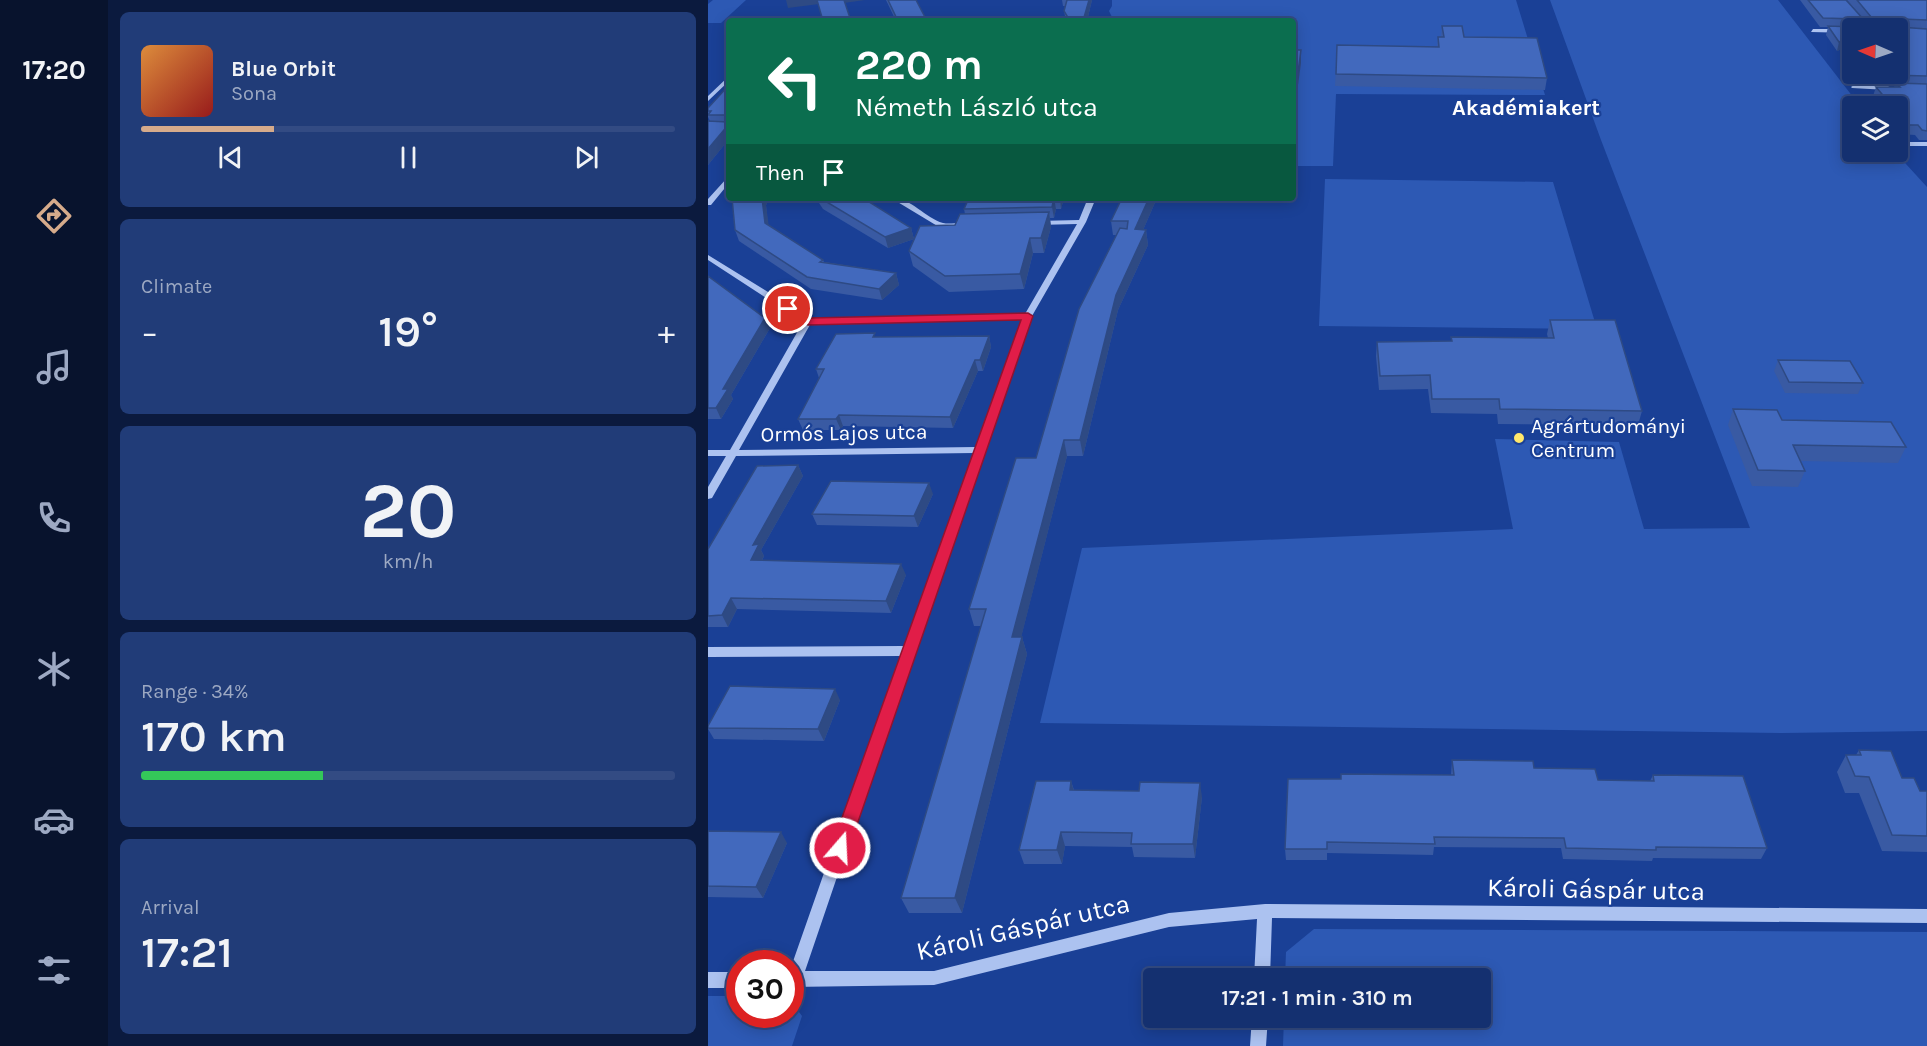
<!DOCTYPE html>
<meta charset="utf-8">
<style>
:root{--surface:#143070;--page:#213c78;--text:#f1f3f6;--muted:#9da9c3;--line:#334b83;--accent:#d6ab8b}
body{margin:0;font-family:Karla,sans-serif;background:var(--page);color:var(--text);height:100vh;display:flex;flex-direction:column;font-size:22px;white-space:nowrap}
*{box-sizing:border-box;margin:0}
p{font-size:20px;color:var(--muted)}
.icon{flex:none;width:33px;height:33px;fill:none;stroke:currentColor;stroke-width:2;stroke-linecap:round;stroke-linejoin:round}
.map{position:relative;flex:1;overflow:hidden}
.drawer{display:flex;flex-direction:column;gap:12px;padding:12px;background:#0b1a3e;width:600px}
.drawer>*{flex:none}
.guide{position:absolute;left:18px;top:18px;width:570px;height:183px;border-radius:6px;box-shadow:0 3px 15px #0003,0 0 0 2px var(--line);background:#0b6e4f;color:#fff;overflow:hidden}
.needle{width:39px;rotate:272deg}
.tools{position:absolute;left:1134px;top:18px;display:grid;gap:12px}
.tools a{display:grid;place-items:center;width:66px;height:66px;border-radius:6px;background:var(--surface);box-shadow:0 3px 15px #0003,0 0 0 2px var(--line);font-size:30px}
.speed{position:absolute;left:18px;top:950px;display:flex;gap:12px;font-size:30px;font-weight:700;text-align:center}
.speed>*{display:grid;place-content:center;width:78px;height:78px;border-radius:50%;background:var(--surface);box-shadow:0 3px 15px #0003,0 0 0 2px var(--line);line-height:1}
.speed .limit{border:9px solid #d22;background:#fff;color:#111}
.pin{position:absolute;display:grid;place-items:center;width:51px;height:51px;color:#fff;margin:-26px;border:3px solid #fff;border-radius:50%;box-shadow:0 2px 6px #0007}
.me{position:absolute;width:66px;margin:-33px;rotate:19deg;stroke-linejoin:round;filter:drop-shadow(0 0 4px #0008)}
.turn{display:flex;align-items:center;gap:21px;height:126px;padding:0 30px;font-size:27px}
.turn .icon{width:78px;height:78px;stroke-width:2.5}
.turn b{display:block;font-size:42px;line-height:51px}
.then{display:flex;align-items:center;height:57px;padding:0 30px;background:#0003;gap:12px;font-size:22px}
.big{font-size:45px;font-weight:600;line-height:1.1}
.drawer .card{flex:1;display:flex;flex-direction:column;justify-content:center;gap:9px;min-width:0;padding:0 21px;border-radius:9px;background:var(--page)}
.drawer .dial{align-items:center;gap:0}
.dial b{font-size:78px;line-height:1}
.song{display:flex;align-items:center;gap:18px}
.cover{width:72px;height:72px;border-radius:9px;background:linear-gradient(135deg,hsl(30 70% 55%),hsl(0 70% 35%))}
.played{height:6px;border-radius:3px;background:linear-gradient(90deg,var(--accent) 25%,var(--line) 25%)}
.keys{display:flex;justify-content:space-around;direction:ltr}
.heat{display:flex;justify-content:space-between;align-items:center;font-size:33px;direction:ltr}
.charge{height:9px;border-radius:4px;background:linear-gradient(90deg,#34c759 34%,var(--line) 0)}
.trip{position:absolute;left:435px;top:968px;width:348px;height:60px;border-radius:6px;background:var(--surface);box-shadow:0 3px 15px #0003,0 0 0 2px var(--line);font-weight:600;line-height:60px;text-align:center}
main{display:flex;flex:1;min-height:0}
.menu{display:flex;flex-direction:column;width:108px;justify-content:space-around;align-items:center;background:#08132d;color:var(--muted)}
.menu .icon{width:42px;height:42px}
.menu .on{color:var(--accent)}
.menu b{font-size:27px;color:var(--text)}
.map>svg:first-child{display:block}
.green{fill:#2d59b4}
.lines{fill:none;stroke-linecap:round;stroke-linejoin:round}
.minor{fill:#acc2f0;fill-rule:evenodd}
.wall{fill:#395aa3}
.shaded-wall{fill:#2e4a84}
.building{fill:#4269bd;stroke:#2e4a84;stroke-width:1.5}
.route{fill:#e11d48;stroke:#92132f;stroke-width:1.5}
.poi-dot{fill:#ffe76b;stroke:#1a4096;stroke-width:2}
.labels{text-anchor:middle;stroke-width:4.5;stroke-linejoin:round;paint-order:stroke}
.poi-label{font-size:21px;fill:#fff;stroke:#1a4096;text-anchor:start}
.street-label{font-size:21px;fill:#fff;stroke:#1a4096}
.far-district-label{font-size:22px;font-weight:bold;fill:#fff;stroke:#1a4096}
.near-street-label{font-size:26px;fill:#fff;stroke:#1a4096}
</style>
<main>
<nav class="menu">
<b>17:20</b>
<svg class="icon on" aria-label="directions" viewBox="0 0 24 24"><path d="M12 3l9 9-9 9-9-9zM9 14v-3h6M13 9l2 2-2 2"/></svg>
<svg class="icon" aria-label="music" viewBox="0 0 24 24"><path d="M9 18V5l10-2v13"/><circle cx="6" cy="18" r="3"/><circle cx="16" cy="16" r="3"/></svg>
<svg class="icon" aria-label="phone" viewBox="0 0 24 24"><path d="M5 4h4l2 5-3 2q2 4 5 5l2-3 5 2v4C11 20 4 13 5 4z"/></svg>
<svg class="icon" aria-label="climate" viewBox="0 0 24 24"><path d="M12 3v18M4 7l16 10M4 17L20 7"/></svg>
<svg class="icon" aria-label="car" viewBox="0 0 24 24"><path d="M5 17H2v-5l4-1 3-4h7l3 4 3 1v5h-3M9 17h6M6 11h13"/><circle cx="7" cy="17" r="2"/><circle cx="17" cy="17" r="2"/></svg>
<svg class="icon" aria-label="filters" viewBox="0 0 24 24"><path d="M4 7h16M4 17h16"/><circle cx="9" cy="7" r="2"/><circle cx="15" cy="17" r="2"/></svg>
</nav>
<section class="drawer">
<div class="card">
<div class="song"><i class="cover"></i><div><b>Blue Orbit</b><p>Sona</p></div></div>
<div class="played"></div>
<div class="keys"><svg class="icon" aria-label="previous" viewBox="0 0 24 24"><path d="M18 5L8 12l10 7zM5 5v14"/></svg><svg class="icon" aria-label="pause" viewBox="0 0 24 24"><path d="M8 5v14M16 5v14"/></svg><svg class="icon" aria-label="next" viewBox="0 0 24 24"><path d="M6 5l10 7-10 7zM19 5v14"/></svg></div>
</div>
<div class="card"><p>Climate</p>
<div class="heat"><a>−</a><b class="big">19°</b><a>+</a></div>
</div>
<div class="card dial"><b>20</b><p>km/h</p></div>
<div class="card"><p>Range · 34%</p><b class="big">170 km</b><div class="charge"></div></div>
<div class="card"><p>Arrival</p><b class="big">17:21</b></div>
</section>
<div class="map">
<svg width="1219" height="1046" viewBox="0 0 1219 1046">
<rect width="100%" height="100%" fill="#1a4096"/>
<path class="green" d="M5,0H38L13,23H0V4Z
M404,0H808L837,95L628,94L625,166H585V21H406L401,11L404,6Z
M842,0H1070L1152,106H1144V152H1187L1219,187V731L1075,733L332,723L374,548L805,529L787,439L911,442L936,529L1042,528L893,140Z
M617,179L845,182L889,329L611,326Z
M606,929L1219,932V1046H575L576,1017H772V978H577L578,952Z
M0,996H31L32,1014H82L83,1001L94,1016L84,1046H0Z"/>
<g class="lines">
<path class="minor" d="M1105,29H1144V33L1103,32Z
M21,76V81L0,101V96Z
M1146,85L1180,86L1183,88L1180,90L1144,88L1143,87Z
M1190,142H1219V146H1190Z
M21,177V183L3,205H0V199L19,178Z
M183,198C204,198 217,218 235,223C245,225 255,220 264,225L260,227H231Z
M380,198H388L378,222L324,316L206,651L97,971H226L461,913L557,904L1219,909V923L564,918L562,978H546L549,919L461,927L226,985L82,987V970L192,656L0,657V647L196,646L266,453L28,456L4,498L0,499V487L18,456H0V450H22L95,322L0,260V255L102,318L317,314L369,224L329,225L325,223L329,221L371,220ZM315,319L268,447L31,450L103,323Z
M0,972H32V988H0Z
M544,1017H560L558,1046H542Z"/>
</g>
<path class="wall" d="M178,0H208L219,21H188Z
M354,0H384L379,21H358L356,11L357,6H355Z
M1092,0H1138L1157,21L1139,0H1219V140H1211L1207,135L1190,134V106H1166L1167,105H1173L1165,96L1168,87H1186L1187,84H1177L1169,74H1190L1144,28V49H1134L1129,51L1118,35L1120,27H1112Z
M734,26L839,78L837,90L627,86L629,45L729,47L730,37H733Z
M585,50H593V63L590,85H585Z
M21,85V139L0,165V121H2L0,117V108Z
M24,198H62L58,205L60,225L115,260L116,262L188,273L191,285L174,300L103,289L31,241L27,230Z
M109,198H155L203,228L206,239L180,248L115,209L111,203Z
M226,198H248L234,203Z
M261,198H356L353,209H348L346,218H342L343,227L336,253H325L316,289L241,292L205,266L201,251L247,225L257,214L256,209Z
M414,198H457H449L435,230H438L440,245L410,310L375,456H359L313,637H314L319,654L254,913H201L193,898L273,626H266L261,609L328,458L408,235H405L403,221Z
M0,276L62,328L23,395L25,399L13,419H0Z
M842,320L934,411L930,425L790,424L789,414L723,413L720,389L671,390L668,356L669,342L743,341V337L840,338L839,334Z
M281,336L283,347L275,371H270L245,428L135,426L133,430H95L90,419L111,378L108,369L168,337Z
M1070,360L1155,383L1150,394L1077,393L1066,371Z
M1025,409L1074,420L1198,447L1190,463L1093,461L1097,471L1090,487L1044,486L1020,425Z
M90,465L95,476L53,550L56,556L54,561L198,575L183,613L29,609L20,627H0V549Z
M225,494L210,527L109,525L104,514Z
M132,700L116,741L6,739L0,729V726Z
M1151,750L1194,778L1212,791H1219V852L1174,851L1151,793H1137L1129,772L1138,755H1148Z
M744,760L826,768L890,780L942,781L945,775L1059,848L1053,859L945,858L944,861L855,859L853,848L726,847L725,855L619,853V860H578L577,849L633,779L743,775Z
M363,781L366,790L494,797L487,858L426,857L424,847L357,846L354,864H316L311,850Z
M0,831L79,843L55,898L0,897Z"/>
<path class="shaded-wall" d="M78,0H109L111,4L80,8Z
M136,0H157L136,3Z
M381,0H384L379,21H375Z
M1136,40L1134,49L1129,51L1131,42Z
M593,50V63L590,85V72Z
M21,124V139L0,165V149Z
M54,198H62L58,205L62,235L57,223Z
M232,198H248L234,203Z
M346,198L348,209L346,218L344,207Z
M352,198H356L353,209Z
M441,198H449L429,244L427,229Z
M341,212L343,227L336,253L333,238Z
M203,228L206,239L180,248L177,237Z
M438,230L440,245L410,310L375,456L372,440L408,295Z
M322,238L325,253L316,289L312,274Z
M188,273L191,285L174,300L171,289Z
M57,318L62,328L23,395L25,399L13,419L8,408L15,389Z
M281,336L283,347L275,371L272,360Z
M267,360L270,371L245,428L242,417Z
M131,415L135,426L133,430L128,419Z
M356,440L359,456L309,654L304,637Z
M90,465L95,476L53,550L56,556L48,572L43,560L45,545Z
M221,483L225,494L210,527L206,516Z
M193,564L198,575L183,613L178,601Z
M23,598L29,609L20,627L14,615Z
M314,637L319,654L254,913L247,898Z
M127,689L132,700L116,741L110,729Z
M363,781L367,795L362,790Z
M492,783L494,797L487,858L485,844Z
M73,832L79,843L55,898L48,887Z
M353,832L357,846L354,864L349,850Z"/>
<path class="building" d="M109,0H136L143,21H115Z
M180,0H208L219,21H190Z
M359,0H381L375,21H362L356,11Z
M1100,0H1138L1157,21H1164V18L1149,0H1219V20L1193,19L1191,22V27L1219,29V76L1181,75L1180,74H1190V28H1144V40H1136L1131,42L1120,26L1147,27L1148,19L1115,18Z
M734,26H754L756,37L829,38L839,78L628,74L629,45L731,47L730,37H736Z
M585,50H593L590,72H585Z
M1188,83L1219,84V131L1214,130L1210,125H1190V106H1168L1167,105L1184,106L1168,87H1192Z
M21,85V124L0,149V121L19,122V115H0L3,111H0V108Z
M24,198H54L57,223L115,260L112,262L188,273L171,289L99,277L27,230Z
M112,198H155L203,228L177,237Z
M261,198H346L344,207L256,209Z
M414,198H441L427,229L438,230L408,295L372,440H356L304,637H314L247,898H193L278,609H261L308,458H328L371,309L412,228L419,229L420,221H403Z
M341,212L333,238H322L312,274L237,276L201,251L212,226L247,225L252,214Z
M0,276L57,318L15,389H20L8,408H0Z
M842,320H907L934,411L792,409L791,399H724L722,375L672,376L669,342L744,341L743,337L846,338Z
M167,333L165,337L281,336L272,360H267L242,417L131,415L128,419H90L116,369H108L128,334Z
M1070,360L1142,361L1155,383L1081,382Z
M1025,409L1069,410L1074,420L1183,422L1198,447L1085,445L1097,471L1050,470Z
M90,465L45,545L51,544L43,560L193,564L178,601L23,598L14,615L0,616V549L49,466Z
M123,481L221,483L206,516L104,514Z
M22,686L127,689L110,729L0,728V726Z
M1151,750L1183,751L1194,778H1206L1212,791H1219V836L1184,835L1161,777L1147,776L1138,755H1153Z
M744,760L825,761L826,768L887,769L890,780L946,781L945,775L1035,776L1059,848L948,847V850L858,848L856,838L726,837L727,844L619,842V849H577L580,779H633V774L746,775Z
M328,781H363L362,790L431,791L432,782L492,783L485,844H423L424,833L353,832L349,850H311Z
M0,831L73,832L48,887L0,886Z"/>
<path class="route" d="M80,305L102,318L320,313L325,316L141,848L139,854L132,856L126,854L123,848L313,320L100,325L76,311L75,309Z"/>
<circle class="poi-dot" cx="811" cy="438" r="6"/>
<g class="labels">
<g class="poi-label">
<text x="823" y="433">Agrártudományi<tspan x="823" dy="24">Centrum</tspan></text>
</g>
<g class="street-label">
<text transform="translate(136 433) rotate(-1)" y="7">Ormós Lajos utca</text>
</g>
<g class="far-district-label">
<text x="818" y="115">Akadémiakert</text>
</g>
<g class="near-street-label">
<text transform="translate(888 889) rotate(1)" y="9">Károli Gáspár utca</text>
<text transform="translate(315 927) rotate(-13)" y="9">Károli Gáspár utca</text>
</g>
</g>
</svg>
<div class="tools">
<a><svg class="needle" viewBox="-14 -14 28 28"><path d="M0-13l5 13h-10z" fill="#e53935"/><path d="M0 13l5-13h-10z" fill="#9da9c3"/></svg></a>
<a><svg class="icon" aria-label="layers" viewBox="0 0 24 24"><path d="M12 4l9 5-9 5-9-5zM3 14l9 5 9-5"/></svg></a>
</div>
<div class="speed"><div class="limit">30</div></div>
<div class="pin" style="left:80px;top:309px;background:#d93025"><svg class="icon" aria-label="arrive" viewBox="0 0 24 24"><path d="M6 21V4h12l-3 4 3 4H6"/></svg></div>
<svg class="me" style="left:132px;top:848px" viewBox="-20 -20 40 40"><circle r="17" fill="#e11d48" stroke="#fff" stroke-width="3"/><path d="M0-11L8 9 0 5-8 9z" fill="#fff"/></svg>
<div class="trip">17:21 · 1 min · 310 m</div>
<div class="guide">
<div class="turn"><svg class="icon" aria-label="left" viewBox="0 0 24 24"><path d="M17 20v-9H6M10 6l-5 5 5 5"/></svg><div><b>220 m</b>Németh László utca</div></div>
<div class="then">Then<svg class="icon" aria-label="arrive" viewBox="0 0 24 24"><path d="M6 21V4h12l-3 4 3 4H6"/></svg></div>
</div>
</div>
</main>
